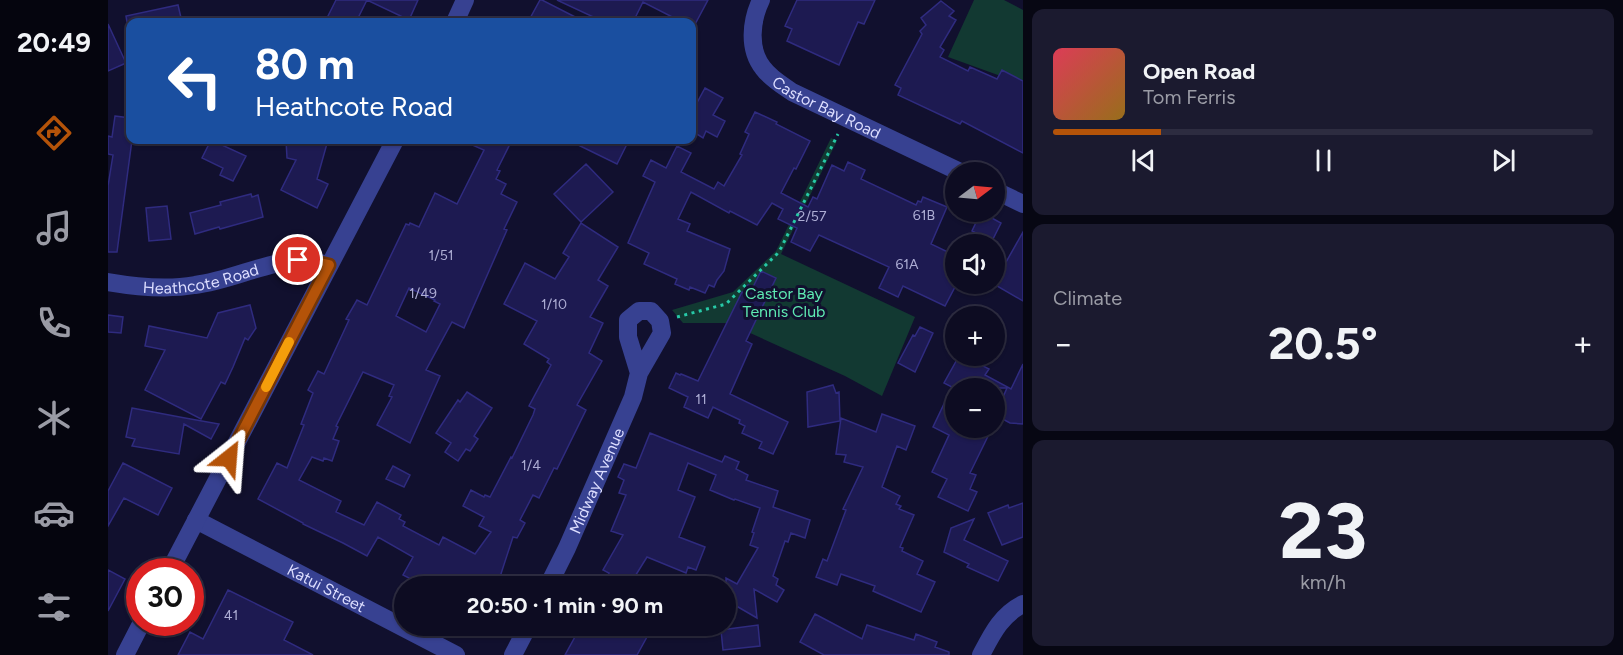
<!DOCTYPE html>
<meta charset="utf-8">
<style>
:root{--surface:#0d0c22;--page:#1b1a2f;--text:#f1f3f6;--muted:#9a9ba5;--line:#2d2c40;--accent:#b45309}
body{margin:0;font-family:Figtree,sans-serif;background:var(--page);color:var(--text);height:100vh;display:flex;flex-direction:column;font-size:22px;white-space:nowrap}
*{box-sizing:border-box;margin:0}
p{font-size:20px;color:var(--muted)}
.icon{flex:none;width:33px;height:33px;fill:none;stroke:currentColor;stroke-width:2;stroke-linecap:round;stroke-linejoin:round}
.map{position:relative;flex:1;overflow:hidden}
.details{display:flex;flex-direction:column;gap:9px;padding:9px;background:#070713;width:600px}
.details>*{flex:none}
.hud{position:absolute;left:18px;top:18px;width:570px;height:126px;border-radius:12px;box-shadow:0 2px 4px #0004,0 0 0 2px var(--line);background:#1a4fa0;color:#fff;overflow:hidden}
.needle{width:39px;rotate:74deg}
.buttons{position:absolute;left:837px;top:162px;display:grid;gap:12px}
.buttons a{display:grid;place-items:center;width:60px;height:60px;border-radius:50%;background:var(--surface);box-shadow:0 2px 4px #0004,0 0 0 2px var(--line);font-size:30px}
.speed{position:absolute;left:18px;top:558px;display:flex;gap:12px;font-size:30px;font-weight:700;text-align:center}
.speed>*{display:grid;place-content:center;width:78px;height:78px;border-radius:50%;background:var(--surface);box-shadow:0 2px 4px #0004,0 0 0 2px var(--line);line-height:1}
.speed .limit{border:9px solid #d22;background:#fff;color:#111}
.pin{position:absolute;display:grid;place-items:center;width:51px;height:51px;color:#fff;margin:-26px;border:3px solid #fff;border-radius:50%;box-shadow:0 2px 6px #0007}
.me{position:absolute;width:66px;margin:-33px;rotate:28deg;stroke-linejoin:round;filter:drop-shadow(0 0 4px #0008)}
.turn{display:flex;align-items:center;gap:21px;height:126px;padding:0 30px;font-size:27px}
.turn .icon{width:78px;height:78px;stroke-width:2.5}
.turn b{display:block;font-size:42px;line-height:51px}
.big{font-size:45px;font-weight:700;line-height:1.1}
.details .tile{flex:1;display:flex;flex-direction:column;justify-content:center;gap:9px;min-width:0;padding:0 21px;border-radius:12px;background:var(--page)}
.details .dial{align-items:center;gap:0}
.dial b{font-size:78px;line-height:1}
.song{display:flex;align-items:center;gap:18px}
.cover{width:72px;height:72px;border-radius:9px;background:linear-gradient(135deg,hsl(350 70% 55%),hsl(40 70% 35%))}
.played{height:6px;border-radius:3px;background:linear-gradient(90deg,var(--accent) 20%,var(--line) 20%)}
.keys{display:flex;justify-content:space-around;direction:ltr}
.heat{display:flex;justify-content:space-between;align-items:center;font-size:33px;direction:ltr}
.trip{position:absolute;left:286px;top:576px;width:342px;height:60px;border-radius:30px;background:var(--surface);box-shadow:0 2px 4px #0004,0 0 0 2px var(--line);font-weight:700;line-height:60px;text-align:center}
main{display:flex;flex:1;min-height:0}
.tab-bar{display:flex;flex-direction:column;width:108px;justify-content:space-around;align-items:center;background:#05050e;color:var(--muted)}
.tab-bar .icon{width:42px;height:42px}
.tab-bar .active{color:var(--accent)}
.tab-bar b{font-size:27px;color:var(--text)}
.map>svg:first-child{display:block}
.green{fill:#123932}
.building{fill:#1d1a51;stroke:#2f2b7f;stroke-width:1.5;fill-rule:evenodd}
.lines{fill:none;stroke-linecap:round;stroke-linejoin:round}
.path{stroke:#27c9a7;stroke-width:3;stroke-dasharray:3 4.5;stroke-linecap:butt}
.minor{stroke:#374191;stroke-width:18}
.route-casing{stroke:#753606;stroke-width:15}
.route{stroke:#b45309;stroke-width:10}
.slow{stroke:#f59e0b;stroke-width:10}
.labels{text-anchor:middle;stroke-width:6;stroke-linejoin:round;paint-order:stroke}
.number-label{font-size:14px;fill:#adadd4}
.street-label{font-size:16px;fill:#dddeff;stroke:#11102e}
.park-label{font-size:16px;fill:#5eeab2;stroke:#11102e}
</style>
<main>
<nav class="tab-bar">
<b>20:49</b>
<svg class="icon active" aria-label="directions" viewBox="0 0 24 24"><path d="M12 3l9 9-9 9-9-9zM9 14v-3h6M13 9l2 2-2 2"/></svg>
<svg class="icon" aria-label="music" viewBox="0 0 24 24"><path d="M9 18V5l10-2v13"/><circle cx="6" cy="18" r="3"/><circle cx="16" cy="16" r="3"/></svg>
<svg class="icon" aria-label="phone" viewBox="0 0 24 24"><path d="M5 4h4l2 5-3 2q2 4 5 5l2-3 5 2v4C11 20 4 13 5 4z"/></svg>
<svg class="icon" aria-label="climate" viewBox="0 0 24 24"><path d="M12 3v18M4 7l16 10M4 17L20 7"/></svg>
<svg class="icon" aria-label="car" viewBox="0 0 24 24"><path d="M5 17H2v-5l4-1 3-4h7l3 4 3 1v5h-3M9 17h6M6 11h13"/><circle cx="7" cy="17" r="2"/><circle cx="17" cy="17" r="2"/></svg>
<svg class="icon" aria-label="filters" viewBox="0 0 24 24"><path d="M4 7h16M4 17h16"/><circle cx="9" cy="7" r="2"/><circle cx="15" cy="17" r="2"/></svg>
</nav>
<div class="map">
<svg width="915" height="655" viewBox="0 0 915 655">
<rect width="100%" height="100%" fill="#11102e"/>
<path class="green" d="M866,0H896L915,10V84L840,57Z
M723,138L729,141L673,254L807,317L774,396L737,376L620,323H575L564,310L625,292L668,251Z"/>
<path class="building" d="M228,0H310L301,20L259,0L248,22H217Z
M432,0H434L477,22H420Z
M449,0H600L585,28L584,22H574L535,2L525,22H496Z
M689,0H767L756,24L750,22L731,65L679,41L684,29L677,26Z
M833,1L846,11L841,16L848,20L832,47L836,50L832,57L860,71L862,67L889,79L894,70L915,81V153L854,121L852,124L790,95L793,88L787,85L814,34L812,31L818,25L813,18Z
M70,5L74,22H19L18,16Z
M0,24L18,63L0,71Z
M597,88L615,98L605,115L617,121L609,137L598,131L595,138L584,131V112Z
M647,112L669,122L668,124L702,141L688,169L686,168L673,193L700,207L705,197L709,199L724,165L736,171L740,162L757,170L753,179L808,205L810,201L813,202L815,197L839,207L823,244L848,256V285L837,306L795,286L790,297L771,288L781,267L711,235L702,251L683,242L689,228L670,219L675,209L664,203L649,225L622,211L621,213L583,192L570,219L582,224L579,231L622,249L616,271L609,280L606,287L601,285L597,293L582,287L581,290L567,284L569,279L536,264L541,253L520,243L547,182L535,176L543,160L558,168L569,146L583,153L573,172L606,189L610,182L616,186L634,155L632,154L641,134L637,132Z
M7,116L22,118V140H24L9,252H0V186L5,155L0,154V136L4,137Z
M103,140L138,156L125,181L112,175L115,168L94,158Z
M178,140H220L209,179L220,184L209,208L173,190L188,160L179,158Z
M353,140H404L389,170L392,171L388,179L398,184L393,194L409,202L396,229L399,230L356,328L344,322L318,370L332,376L302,443L269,425L284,397L281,396L286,385L255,372L228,426L230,427L225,439L231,441L224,461L216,458L215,461L204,457L191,480L233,501L228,512L256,525L269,502L293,515L291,519L297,522L295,526L331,545L335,537L367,554L383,532L371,526L376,517L355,506L363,490L376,497L377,495L382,497L403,457L404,458L425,415L427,409L421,406L443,365L439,362L441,359L416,344L429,321L396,304L417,263L447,279L461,257L455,253L473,223L510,247L490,280L500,286L482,317L495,323L481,353L494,361L469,405L478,410L449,469L446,468L431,498L425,495L412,520L417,523L409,538L405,537L389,586H316L295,575L305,557L270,537L259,556L235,543L195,524V523L150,499L169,463L179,468L196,425L193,424L205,393L200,390L210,371L216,374L241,320L238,319L249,300L259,305L298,224L301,225L302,223L311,227L327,193L349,204L376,150ZM301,288L327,300L326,301L332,304L318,332L288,316Z
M460,140H521L509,164Z
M478,164L505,192L473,222L446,194Z
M143,194L144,197L150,195L155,217L112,229L111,227L87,234L82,213L113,205L112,202Z
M59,206L63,239L41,241L38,208Z
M873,212L893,223L884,241L864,231Z
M915,232V301L889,286L896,272L893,271Z
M653,271L668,278L638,341L644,344L622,394L680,422L665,454L651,448L654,442L634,433L637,426L631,423L632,420L605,407L600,418L576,407L580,397L561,388L568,373L572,375L573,374L590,381L634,292L636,294L640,285L645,287Z
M142,305L148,328L140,340L137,338L125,367L117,384L113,382L93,419L37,390L57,350L37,346L41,326L99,338L110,313Z
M0,315L15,317L13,333L0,332Z
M812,327L825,333L807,372L790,363L805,335L807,336Z
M851,356H856L881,369L877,375L903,389L915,364V424L902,423L887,415L899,388H848V428H884L862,473L868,475L862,489L869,492L860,511L830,497L839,479L824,472L841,435L825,427L844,387L836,383Z
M725,385L728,393L731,392L732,421L700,427L699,392Z
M359,392L384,408L366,436L370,439L362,451L358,449L350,461L337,452L343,443L328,433L350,400L352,402Z
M24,408L77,418L111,424L103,439L76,424L71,454L24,446L27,439L18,437Z
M774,414L807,426L798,450L789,446L774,487L792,496L788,504L793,506L791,509L806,515L792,547L795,548L794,551L815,561L809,574L827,582L813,612L765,591L767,586L733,574L729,585L708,577L715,559L719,561L738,510L735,509L755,467L736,462L738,455L728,454L733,418L768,432Z
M542,433L614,462L617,456L631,462L628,469L640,475L638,480L670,491L665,507L702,520L697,538L683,533L680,542L677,541L665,576L670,579L668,585L676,590L669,602L646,589L649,618L618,600V578L629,584L650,548L642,545L646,533L644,532L652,508L627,499L626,500L602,490L608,475L580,463L570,490L587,497L571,537L597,547L588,570L580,567L578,573L539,557L521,586H495L501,573L495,570L515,535L503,531L518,495L511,493L516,480L510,477L516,464L528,468Z
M15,463L64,488L50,515L16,498L0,526V491Z
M285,466L302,475L296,487L278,479Z
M915,503V537L894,545L880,513L900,505L901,508Z
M866,519L856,540L900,561L890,581L859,567L861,564L836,552L843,528Z
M0,570L17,579L0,611Z
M120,590L185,622L176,640L205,655H70L82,632L95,639Z
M707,614L754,639L759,625L806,640L808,634L829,642L827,647L841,652V655H716L692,642Z
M650,625L652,646L615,650L613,630Z
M473,626H500L521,637L530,626H545L529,655H457Z"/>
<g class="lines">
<path class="path" d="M569,317L618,304L669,254L673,248L730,134"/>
<g class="minor">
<path id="s1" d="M653,0C643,21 640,49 655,68C662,78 674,85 684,92L852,172"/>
<path d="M347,22L357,0"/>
<path d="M886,190L915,204"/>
<path id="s2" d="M0,282C29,287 58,290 87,285C121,281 155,263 189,260C200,259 211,263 221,265"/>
<path id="s3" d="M88,520L348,655"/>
<path d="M61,572L287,140"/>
<path id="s4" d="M440,586L459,548L525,397L531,373L554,333L552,321L543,311H531L520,320V337L531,373"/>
<path d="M17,655L34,622"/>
<path d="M405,655L420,626"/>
<path d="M873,655C884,634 893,615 915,604"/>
</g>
</g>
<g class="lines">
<defs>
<path id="route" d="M121,458L221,265L208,262L190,260"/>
</defs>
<use href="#route" class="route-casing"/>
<use href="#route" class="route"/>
<path class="slow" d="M158,387L181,342"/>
</g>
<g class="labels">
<g class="number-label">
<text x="816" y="220">61B</text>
<text x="704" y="221">2/57</text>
<text x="333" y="260">1/51</text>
<text x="799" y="269">61A</text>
<text x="315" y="298">1/49</text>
<text x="446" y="309">1/10</text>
<text x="593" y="404">11</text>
<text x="423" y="470">1/4</text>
<text x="123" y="620">41</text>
</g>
<g class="street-label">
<text dy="6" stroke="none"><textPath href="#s1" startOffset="147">Castor Bay Road</textPath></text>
<text dy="6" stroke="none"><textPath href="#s2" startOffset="94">Heathcote Road</textPath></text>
<text dy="6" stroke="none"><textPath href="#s4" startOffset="116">Midway Avenue</textPath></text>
<text dy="6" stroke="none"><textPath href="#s3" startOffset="147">Katui Street</textPath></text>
</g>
<g class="park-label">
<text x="676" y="299">Castor Bay<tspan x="676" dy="18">Tennis Club</tspan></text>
</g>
</g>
</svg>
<div class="buttons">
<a><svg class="needle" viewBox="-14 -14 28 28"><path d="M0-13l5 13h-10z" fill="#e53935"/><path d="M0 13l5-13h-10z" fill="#9a9ba5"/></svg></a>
<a><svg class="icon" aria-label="sound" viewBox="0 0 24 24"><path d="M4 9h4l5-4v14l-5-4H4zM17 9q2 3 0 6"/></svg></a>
<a>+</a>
<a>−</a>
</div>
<div class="speed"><div class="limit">30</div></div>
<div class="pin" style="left:190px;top:260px;background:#d93025"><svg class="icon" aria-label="arrive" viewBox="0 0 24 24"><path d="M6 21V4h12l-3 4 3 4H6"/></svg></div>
<svg class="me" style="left:121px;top:458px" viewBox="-20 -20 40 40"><path d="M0-17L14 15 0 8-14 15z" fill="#b45309" stroke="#fff" stroke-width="4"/></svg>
<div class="trip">20:50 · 1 min · 90 m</div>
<div class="hud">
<div class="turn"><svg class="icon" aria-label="left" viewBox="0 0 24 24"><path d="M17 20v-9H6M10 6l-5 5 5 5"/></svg><div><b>80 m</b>Heathcote Road</div></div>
</div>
</div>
<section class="details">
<div class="tile">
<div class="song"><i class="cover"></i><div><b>Open Road</b><p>Tom Ferris</p></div></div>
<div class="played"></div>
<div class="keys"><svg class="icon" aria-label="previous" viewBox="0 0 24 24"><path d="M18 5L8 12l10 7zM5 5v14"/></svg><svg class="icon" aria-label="pause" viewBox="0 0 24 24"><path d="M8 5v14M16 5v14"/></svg><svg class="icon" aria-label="next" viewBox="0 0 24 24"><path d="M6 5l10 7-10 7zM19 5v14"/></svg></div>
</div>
<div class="tile"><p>Climate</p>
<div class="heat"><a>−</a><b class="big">20.5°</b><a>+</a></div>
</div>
<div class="tile dial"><b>23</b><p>km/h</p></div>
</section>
</main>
